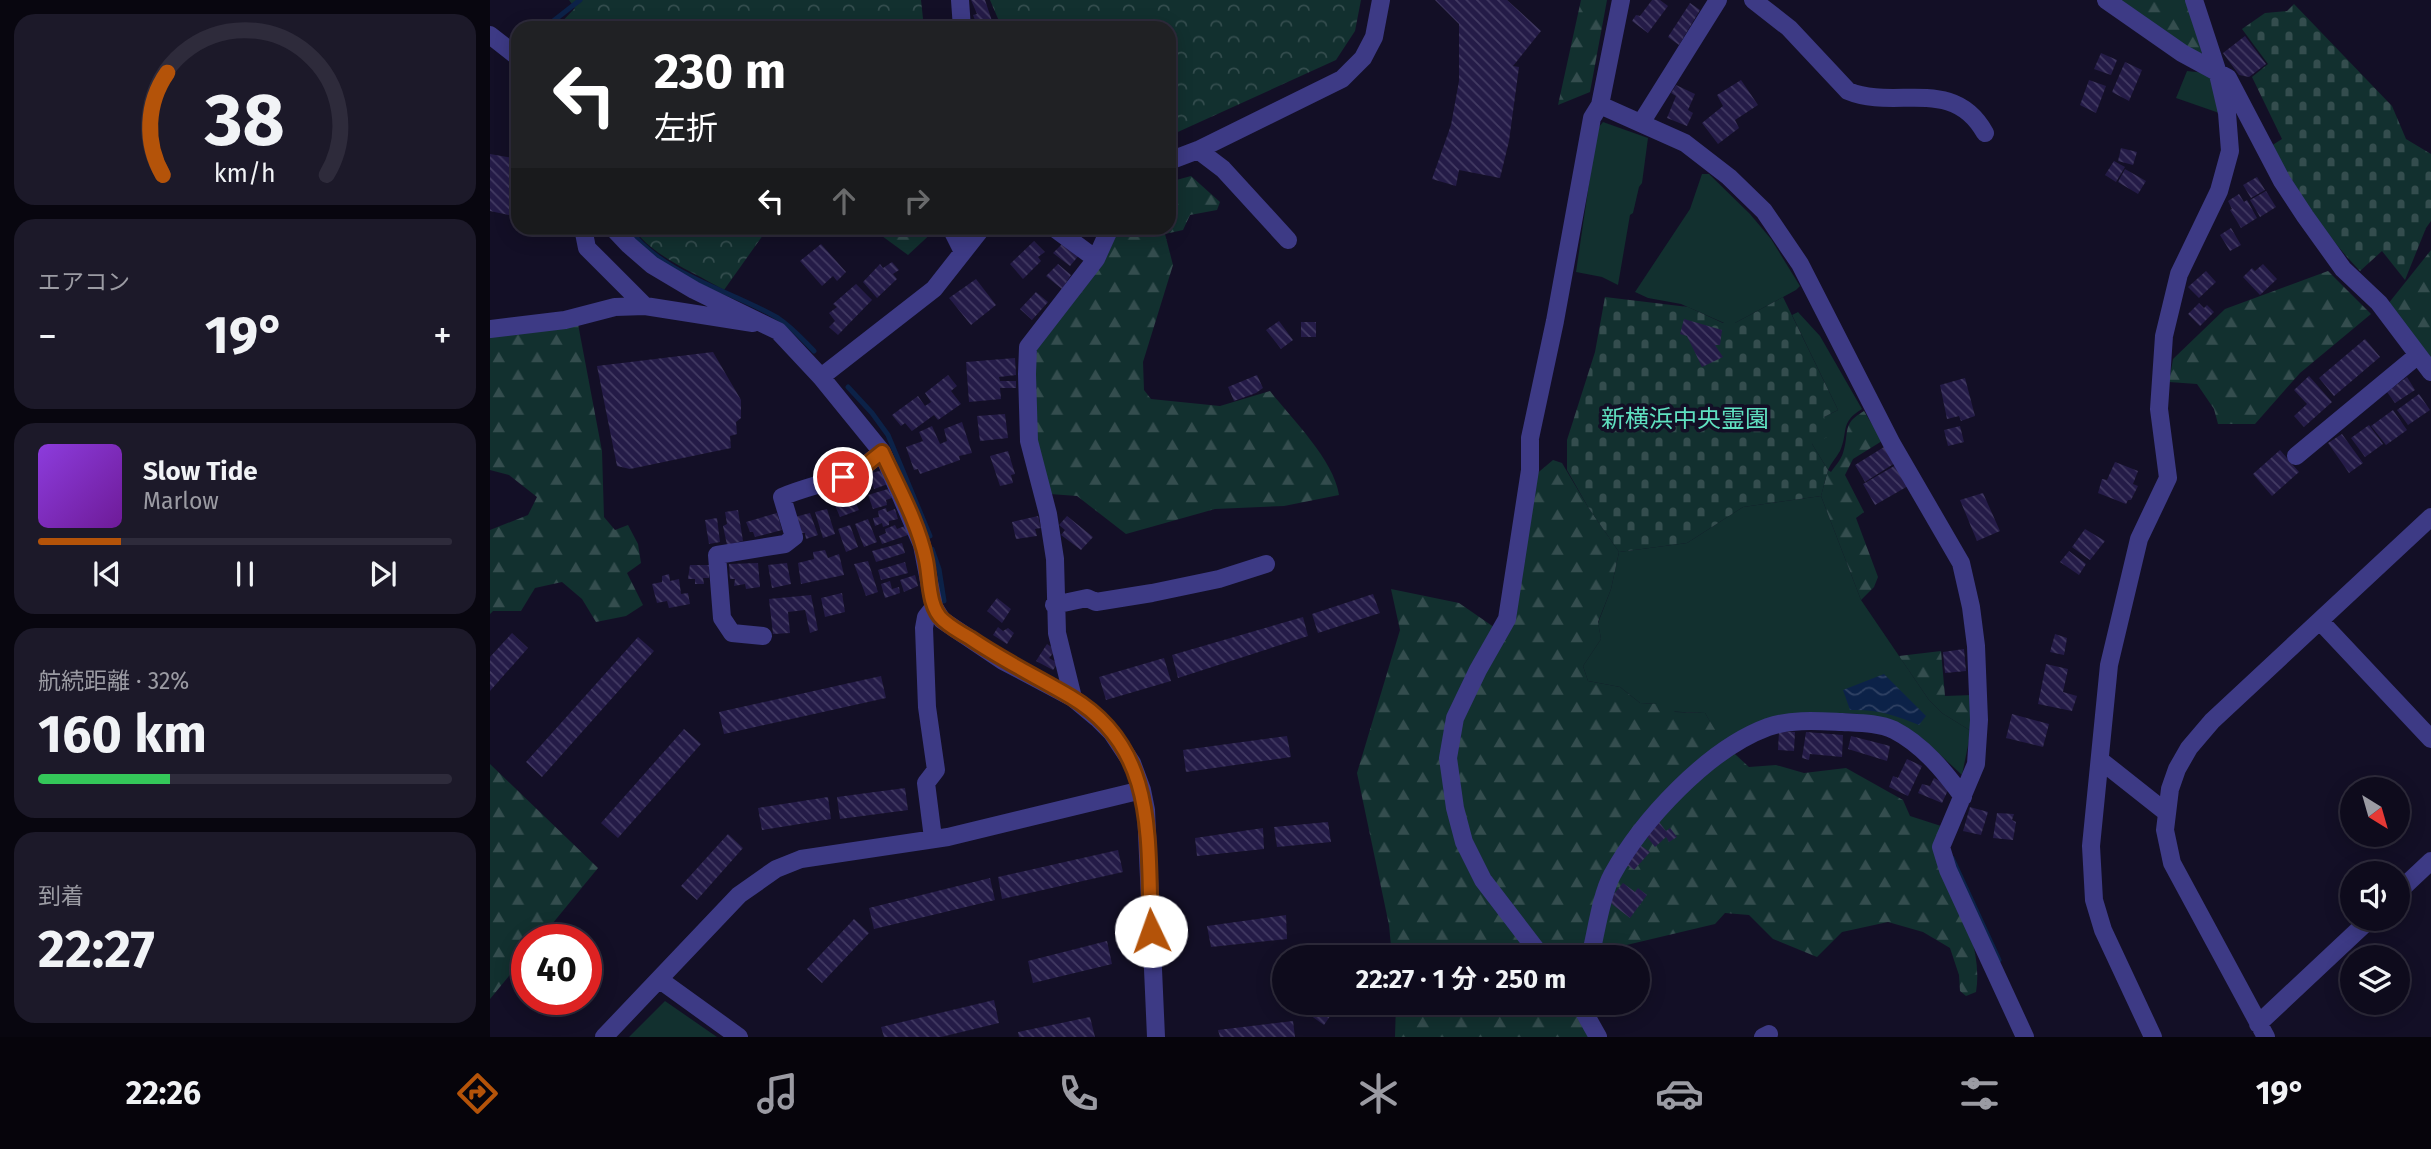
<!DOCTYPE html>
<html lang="ja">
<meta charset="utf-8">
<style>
:root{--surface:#0e0b1c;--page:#1c1929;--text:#f1f3f6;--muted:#9b9ba3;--line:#2e2b3b;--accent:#b45309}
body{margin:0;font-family:"Fira Sans","Noto Sans JP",sans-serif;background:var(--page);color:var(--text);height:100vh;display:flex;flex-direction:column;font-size:26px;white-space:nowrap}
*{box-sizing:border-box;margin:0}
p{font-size:23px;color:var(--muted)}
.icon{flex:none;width:38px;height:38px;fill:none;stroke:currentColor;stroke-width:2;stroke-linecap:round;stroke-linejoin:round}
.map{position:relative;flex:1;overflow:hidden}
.panel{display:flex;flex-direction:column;gap:14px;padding:14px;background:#08060f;width:490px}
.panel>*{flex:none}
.top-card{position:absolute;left:21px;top:21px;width:665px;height:214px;border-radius:21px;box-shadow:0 4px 18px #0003,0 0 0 2px var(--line);background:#202124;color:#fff;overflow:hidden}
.needle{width:46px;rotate:143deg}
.controls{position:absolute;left:1850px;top:777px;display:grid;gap:14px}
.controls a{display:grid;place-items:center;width:70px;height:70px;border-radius:50%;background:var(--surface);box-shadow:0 4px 18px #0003,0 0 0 2px var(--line);font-size:35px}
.speed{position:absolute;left:21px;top:924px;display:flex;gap:14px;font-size:35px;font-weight:700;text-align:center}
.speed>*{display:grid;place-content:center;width:91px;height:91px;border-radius:50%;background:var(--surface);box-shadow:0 4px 18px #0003,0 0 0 2px var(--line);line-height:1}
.speed .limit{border:10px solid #d22;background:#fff;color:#111}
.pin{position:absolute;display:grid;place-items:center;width:60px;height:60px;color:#fff;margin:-30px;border:4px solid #fff;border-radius:50%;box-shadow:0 2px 7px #0007}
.me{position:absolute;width:77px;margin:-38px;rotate:357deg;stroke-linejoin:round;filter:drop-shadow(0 0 5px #0008)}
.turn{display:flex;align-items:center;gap:24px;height:147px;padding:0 28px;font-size:32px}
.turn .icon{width:91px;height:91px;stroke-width:2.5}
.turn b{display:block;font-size:49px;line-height:60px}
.lanes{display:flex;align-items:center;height:66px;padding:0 28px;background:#0003;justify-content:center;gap:35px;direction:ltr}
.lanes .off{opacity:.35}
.big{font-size:52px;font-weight:700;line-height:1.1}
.panel .tile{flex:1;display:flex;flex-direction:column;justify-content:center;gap:10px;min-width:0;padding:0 24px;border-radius:21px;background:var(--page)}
.panel .dial{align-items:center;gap:0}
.dial svg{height:182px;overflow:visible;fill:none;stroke:var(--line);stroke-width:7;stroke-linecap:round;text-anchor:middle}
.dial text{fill:var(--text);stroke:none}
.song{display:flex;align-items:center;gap:21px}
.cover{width:84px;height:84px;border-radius:10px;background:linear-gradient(135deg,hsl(270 70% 55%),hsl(280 70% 35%))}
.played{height:7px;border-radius:4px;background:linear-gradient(90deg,var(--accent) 20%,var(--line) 20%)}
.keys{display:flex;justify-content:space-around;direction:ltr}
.heat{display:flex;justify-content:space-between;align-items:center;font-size:38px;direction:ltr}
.charge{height:10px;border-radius:5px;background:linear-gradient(90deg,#34c759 32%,var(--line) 0)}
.trip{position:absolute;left:782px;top:945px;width:378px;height:70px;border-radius:35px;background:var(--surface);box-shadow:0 4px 18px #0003,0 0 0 2px var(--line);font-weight:700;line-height:70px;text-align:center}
.menu{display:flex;height:112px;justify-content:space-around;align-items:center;background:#06040b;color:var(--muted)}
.menu .icon{width:49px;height:49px}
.menu .selected{color:var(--accent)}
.menu b{font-size:32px;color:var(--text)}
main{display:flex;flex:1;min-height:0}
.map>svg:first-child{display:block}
.grass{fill:#12302f}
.forest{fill:url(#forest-firs)}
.cemetery{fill:url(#cemetery-stones)}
.park{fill:url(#park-crowns)}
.water{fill:url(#water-waves)}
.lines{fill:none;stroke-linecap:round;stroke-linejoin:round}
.stream{stroke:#0c2248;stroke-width:5}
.building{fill:url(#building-back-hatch)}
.minor{stroke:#3d3a85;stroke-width:18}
.route-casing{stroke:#753606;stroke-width:18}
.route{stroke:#b45309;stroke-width:12}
.labels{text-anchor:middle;stroke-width:7;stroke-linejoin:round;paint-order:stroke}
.park-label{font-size:24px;fill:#5fe0c0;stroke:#130f26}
</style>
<main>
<section class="panel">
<div class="tile dial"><svg viewBox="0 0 100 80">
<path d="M14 69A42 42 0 1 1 86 69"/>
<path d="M14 69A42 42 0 0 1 16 24" stroke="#b45309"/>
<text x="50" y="56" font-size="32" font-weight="700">38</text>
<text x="50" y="72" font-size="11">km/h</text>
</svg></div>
<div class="tile"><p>エアコン</p>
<div class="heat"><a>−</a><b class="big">19°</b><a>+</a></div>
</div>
<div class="tile">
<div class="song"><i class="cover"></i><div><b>Slow Tide</b><p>Marlow</p></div></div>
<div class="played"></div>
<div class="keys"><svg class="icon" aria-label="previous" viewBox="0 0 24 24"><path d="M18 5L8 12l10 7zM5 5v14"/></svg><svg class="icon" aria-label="pause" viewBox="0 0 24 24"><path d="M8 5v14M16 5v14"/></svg><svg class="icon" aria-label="next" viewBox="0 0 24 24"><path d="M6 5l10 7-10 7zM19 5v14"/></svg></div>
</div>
<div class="tile"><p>航続距離 · 32%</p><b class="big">160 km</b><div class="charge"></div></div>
<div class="tile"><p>到着</p><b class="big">22:27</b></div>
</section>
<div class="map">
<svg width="1941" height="1037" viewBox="0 0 1941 1037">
<defs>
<pattern id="forest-firs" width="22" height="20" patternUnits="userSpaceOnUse" patternTransform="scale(1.75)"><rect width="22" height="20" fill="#12302f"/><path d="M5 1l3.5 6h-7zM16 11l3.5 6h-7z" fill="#344d4e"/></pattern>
<pattern id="cemetery-stones" width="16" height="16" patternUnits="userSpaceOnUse" patternTransform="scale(1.75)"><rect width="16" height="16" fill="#12302f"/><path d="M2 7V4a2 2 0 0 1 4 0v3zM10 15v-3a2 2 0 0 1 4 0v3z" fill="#344d4e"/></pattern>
<pattern id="park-crowns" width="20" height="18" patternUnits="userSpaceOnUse" patternTransform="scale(1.75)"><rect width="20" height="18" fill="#12302f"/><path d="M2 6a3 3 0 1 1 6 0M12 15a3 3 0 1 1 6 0" fill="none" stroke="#344d4e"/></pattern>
<pattern id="water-waves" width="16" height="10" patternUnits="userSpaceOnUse" patternTransform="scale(1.75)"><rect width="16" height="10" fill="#0c2248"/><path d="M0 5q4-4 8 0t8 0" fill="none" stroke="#2f4163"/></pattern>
<pattern id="building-back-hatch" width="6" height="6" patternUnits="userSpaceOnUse" patternTransform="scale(1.75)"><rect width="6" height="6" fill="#241b47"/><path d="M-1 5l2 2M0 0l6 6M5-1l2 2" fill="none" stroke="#433b63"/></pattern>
</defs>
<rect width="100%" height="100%" fill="#130f26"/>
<path class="grass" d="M1697,71L1725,74L1732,114L1686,98Z
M1113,122L1158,138L1152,183L1149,187L1143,213L1140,215L1128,285L1112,277L1086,272L1107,129Z
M1212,174H1219L1260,214L1281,239L1310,286L1306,290L1245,323H1234L1191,304L1158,298L1145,292L1200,209Z
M1308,312L1330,336L1372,409C1349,423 1359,431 1350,451C1346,458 1341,463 1338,470L1322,444L1334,417L1348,410L1302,315Z
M1331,496L1371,600L1439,700L1452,713L1481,731L1472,775L1432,738L1414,727L1368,714L1344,713L1232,743L1215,713L1169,711L1167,704L1150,703L1130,687L1098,681L1093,666L1111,639L1108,623L1121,589L1129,552L1197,543L1253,507Z
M175,1001L227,1037H139Z"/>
<path class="forest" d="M1091,0H1117L1100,92L1068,105Z
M1626,0H1699L1716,48L1710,55Z
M701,176L730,202L727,210L700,215L693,230L675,234L683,265L653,362L654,390L661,399L730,406L780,391C802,419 844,460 849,495L794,506L725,509L636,534L587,496L560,494L542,440L544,344L627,228H679V182Z
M381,228H447L418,255Z
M1941,250V364L1898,304Z
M1838,271L1881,314L1810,373L1765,424H1728L1724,409L1707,384L1679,382L1683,359L1735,309Z
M88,324L112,451L114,517L125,530L138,525L148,544L151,563L137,573L153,605L136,616L106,622L92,599L72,582L45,588L31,611H3L0,614V530L38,515L47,497L19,475L0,470V336Z
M1374,411L1392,441L1363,459L1355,475L1374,512L1366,518L1388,577L1384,587L1371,600L1331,496L1338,470L1341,472C1345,466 1351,460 1353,453C1360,432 1351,424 1374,411Z
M1063,460L1072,463L1098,507L1129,552L1121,589L1108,622L1111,639L1093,666L1098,681L1130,687L1150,703L1168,704L1169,711L1180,707L1185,712L1215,713L1233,743L1259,767L1286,765L1314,773L1356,768L1413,800L1420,816L1451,826C1456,847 1461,869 1467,890C1476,924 1492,956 1486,992L1476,996L1470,991L1469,975L1460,948L1433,932L1398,922L1352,932L1327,957L1283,939L1259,915L1235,913L1225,924L1107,952L1105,957H902L899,925L867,773L910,630L901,589L969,603L1014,634L1044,476Z
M1451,651L1455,696L1483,695L1481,731L1452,713L1439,700L1409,656Z
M0,764L108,868L49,940H37V954L0,999Z
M906,1003H1092L1112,1037H905Z"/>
<path class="cemetery" d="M1804,4L1902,106L1916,139L1941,154V221L1936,228L1915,280L1892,251L1870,271C1834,234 1807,190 1781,146L1792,139L1762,77L1778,64L1752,29L1775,13L1797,11Z
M1115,297L1198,307L1233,323H1245L1293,297L1348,410L1334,417L1344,434L1322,444L1338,470L1331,496L1253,507L1197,543L1129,552L1098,507L1077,470V440L1105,352Z"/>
<path class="park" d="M79,0H431L434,28H66L85,8Z
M500,0H871L865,31L846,60L679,136V28H512Z
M143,228H278L234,290C204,272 163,257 143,228Z"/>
<path class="water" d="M1394,674L1436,716L1429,725C1405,715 1386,709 1360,710L1353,690Z"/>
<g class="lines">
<path class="stream" d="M62,22L90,0
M138,228C174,276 238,289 288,318C302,327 313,340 324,351
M358,387L382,413L398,435L440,536
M442,549L449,569L454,601
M1462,858L1509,960"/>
</g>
<path class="building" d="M481,0H495L503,24L488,28L483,15L487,14Z
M945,0H1017L1051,31L1023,66L1029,67L1019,141L1010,178L969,170L966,186L942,179L961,125L969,81V24Z
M1162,0H1170L1178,6L1158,33L1142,21L1146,15L1150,16Z
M1200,3L1210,10L1189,45L1178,37Z
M1755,36L1776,64L1759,77L1749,75L1733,53Z
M1611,53L1627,60L1621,75L1604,69Z
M1635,62L1652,70L1639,101L1622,92Z
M1251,80L1268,105L1245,120L1249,128L1228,144L1212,123L1233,106L1227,95Z
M1599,80L1616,86L1606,113L1590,105Z
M1186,85L1205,94L1198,110L1203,113L1197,126L1177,118L1186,96L1181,93Z
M1631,148L1647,152L1643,165L1628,161Z
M0,154L28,159V217L0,211Z
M1624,161L1635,167L1626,182L1615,175Z
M1635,169L1656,181L1648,194L1628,182Z
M1767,177L1775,190L1761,198L1753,185Z
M1776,191L1786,207L1770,217L1760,200Z
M1749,194L1754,202L1757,200L1767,218L1751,228L1740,210L1742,209L1738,201Z
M1741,228L1751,245L1740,251L1730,235Z
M544,241L555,252L548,257L551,261L533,279L520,264Z
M575,241L590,254L580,266L563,253Z
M331,244L356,272L347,281L343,276L332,286L310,261Z
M402,262L409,270L403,274L407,279L387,298L373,282L390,264L393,268Z
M568,264L581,275L572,289L556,276Z
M1773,264L1787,279L1770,295L1753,277L1762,268L1765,271Z
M1716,271L1726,282L1709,298L1698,287Z
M486,279L506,305L481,325L459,298Z
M366,284L382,300L348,335L339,327L345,321L339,313L347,307L343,304Z
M546,292L558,302L542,320L530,309Z
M1709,303L1714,308L1717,305L1724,312L1710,326L1698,314Z
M1194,319L1232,330L1230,345H1225L1233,357L1212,367L1197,336L1190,334Z
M789,321L803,340L791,349L776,330Z
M811,322H826V337H811Z
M1875,339L1890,357L1844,396L1829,378Z
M223,352L251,400V418L246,422L247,434L240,436L241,448L140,469L127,466L107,366Z
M525,358L526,375L509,377L510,381H526V388H510L511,399L479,402L476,362Z
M458,375L467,386L461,391L471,404L448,420L444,415L422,431L415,423L411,426L402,415L428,396L435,406L441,402L435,393Z
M767,375L773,388L766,393L744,401L738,387Z
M1819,376L1842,402L1814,427L1804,416L1817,404L1804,390Z
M1917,377L1925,390L1905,403L1897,392Z
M1475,378L1485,416L1471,421L1469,416L1457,419L1450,385Z
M1929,394L1940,410L1918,425L1907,410Z
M1903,410L1917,430L1896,445L1881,426Z
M515,414L518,438L490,441L487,416Z
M472,422L482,453L469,456L470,460L430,474L428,469L424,470L416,447L433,441L429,432L442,426L450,444L457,441L454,429Z
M1879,425L1893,444L1875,457L1861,438Z
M1470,426L1474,442L1458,446L1454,430Z
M1852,434L1873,463L1859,473L1838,443Z
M1394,447L1405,463L1375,482L1365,465Z
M1790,450L1809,472L1782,496L1763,474Z
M518,451L525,474L521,475L523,483L510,486L500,456Z
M1625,462L1648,471L1643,484L1648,486L1641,500H1638L1636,504L1608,493L1612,479L1617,480Z
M1406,465L1418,486L1385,505L1373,484Z
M393,470L398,484L384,489L383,485L377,488L374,480H380L378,474Z
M398,489L402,498L396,500L397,505L383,509L378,495Z
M1493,493L1510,531L1487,541L1470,500Z
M362,494L369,510L350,517L343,501Z
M396,508L397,512L405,509L408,519L399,521V525L393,527L392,523L385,526L383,518L389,517L388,511Z
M337,509L345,534L333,538L325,512Z
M248,510L253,541L237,545L233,526L237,524L235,512Z
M287,513L292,530L265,537L263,532H260L256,522Z
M320,513L328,535L316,539L315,533H310L305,517Z
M548,516L551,528L545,529L547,536L526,539L522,522Z
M577,516L603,537L591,550L571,535L575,530L569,525Z
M227,518L230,542L219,544L215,520Z
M378,519L387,542L374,547L365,524Z
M360,525L368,547L356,552L348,529Z
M405,525L407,529L415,526L418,535L392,544L389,536L396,533L395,529Z
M1595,529L1615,541L1600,560L1582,547Z
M412,543L415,553L386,562L382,551Z
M335,550L338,558L349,554L354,575L311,584L308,563L324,559L323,552Z
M1579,551L1596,564L1589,575L1570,562Z
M378,561L388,592L376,596L364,564Z
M415,562L418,573L391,580L388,570Z
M268,563L270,587L256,589L255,584L244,586L245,579H240L239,564Z
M297,563L301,584L282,588L278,565Z
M200,565H219V578H213L214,584H205V579H198Z
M179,574L180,581L189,579L191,594L198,593L200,604L179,608L177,601L167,603L162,584L172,582V576Z
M425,575L428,586L414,592L410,580Z
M400,581L402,589L409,587L410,593L395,598L391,584Z
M352,593L355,612L335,617L331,598Z
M883,594L890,613L828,633L822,614Z
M321,595L328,630L320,633L315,610L298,612L300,633L283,634L279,599Z
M507,598L521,609L512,623L497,611Z
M813,617L818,636L688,678L682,655Z
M508,627L513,631L518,628L524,633L517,644L503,635Z
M22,633L38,648L0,691V657Z
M1565,634L1577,638L1574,655L1560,652Z
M148,637L164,651L52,777L36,762Z
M557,644L566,650L559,658L568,663L563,670L546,661Z
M1474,649L1476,671L1455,673L1453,652Z
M674,658L681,681L616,700L609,677Z
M1556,664L1578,669L1573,692L1587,696L1582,711L1548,704Z
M391,676L396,698L234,734L229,712Z
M1522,714L1559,724L1553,747L1516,738Z
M194,729L211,744L128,838L111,823Z
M1289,731L1305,732L1304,751L1288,750Z
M1316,732L1353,735L1352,757L1320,754L1319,760L1312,758Z
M797,736L801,757L696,772L693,750Z
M1361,736L1400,746L1397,761L1358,749Z
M1417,759L1432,766L1418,796L1399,787L1403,776L1408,778Z
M1444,778L1460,786L1452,803L1428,793L1432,784L1440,786Z
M415,788L418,810L350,819L347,797Z
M338,797L341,819L272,830L268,808Z
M1480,807L1498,812L1491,835L1473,831Z
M1507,813L1524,814L1522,820L1526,822L1523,840L1503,838Z
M838,822L841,842L787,847L784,827Z
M1169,822L1176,831L1180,828L1187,837L1179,842L1176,837L1165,847L1154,833Z
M773,828L774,849L707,856L705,838Z
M238,834L253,848L207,900L191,886Z
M1147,843L1160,852L1144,870L1134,863Z
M628,850L633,872L512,899L508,877Z
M500,878L505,900L384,929L379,908Z
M1133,883L1145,892L1148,888L1157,895L1140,918L1118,901Z
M796,915L797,939L721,947L717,926Z
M364,919L379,933L332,983L317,969Z
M617,941L622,964L543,983L538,961Z
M504,1000L509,1023L451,1037H394L391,1027Z
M823,1003H849L834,1025L817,1013Z
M600,1017L605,1037H529L528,1032Z
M803,1021L805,1037H730L728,1030Z"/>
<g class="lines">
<path class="minor" d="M470,0L472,28
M1263,0L1299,28L1358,91C1405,111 1463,75 1495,133
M1616,0L1692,53L1738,78L1792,181L1815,216L1853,269L1889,303L1941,372
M0,35L28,57
M1110,105L1195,143L1239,177L1274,211L1310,264L1402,444L1471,563L1481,607L1486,646L1489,720L1486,764L1451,847L1458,870L1535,1037
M1151,123L1228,0
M708,150L733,169L798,240
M679,161L708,150L852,79L873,58L884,37L891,0
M93,228L97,248L155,306
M123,228L139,245L162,265L204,290L288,331L331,377L392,452L432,545L444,607L452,620L513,661L583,698L607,718L622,733L642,763L652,790L656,810L666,1037
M465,228L463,232L473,252
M564,228L606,259L538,347L537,374L539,441L558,514L565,559L567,633L583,698
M606,259L620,228
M0,329L75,320L125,307L155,306L263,323
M331,377L444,289L492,228
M1806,456L1928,355
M564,605L597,598L606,602L662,593L729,579L776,564
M1830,621L1941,739
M273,636L242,633L232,618L227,555L295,544L304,537L292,497C317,486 346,482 370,469C378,464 385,457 392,452
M1610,760L1677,813
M443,838L436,783L446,770L437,707L434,628L436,617L444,607
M1908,892L1941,861
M1052,957L993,880L974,842L965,808L958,758L965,718L988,670L1017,619L1040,470V438L1065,321L1102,118L1110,105L1131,0
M1100,957C1106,934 1111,895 1122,875C1152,820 1218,749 1278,727C1301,719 1328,721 1352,722C1369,723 1389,723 1404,730C1433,745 1455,772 1473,797
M170,980L249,1037
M1089,1003L1108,1037
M1768,1024L1880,919
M114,1037L249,895L286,869L311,859L458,837L652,790
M1273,1037L1279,1034
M1663,1037L1613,930L1604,900L1601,846L1619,665L1649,539L1678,478L1669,409L1674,336L1689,274L1729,191L1740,151L1737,113L1727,70L1704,0
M1776,1037L1682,863L1675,830L1680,789L1687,769L1699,748L1722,721L1941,517"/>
</g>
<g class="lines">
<defs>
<path id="route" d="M353,477L372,468L392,452C408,487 428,522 436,560C440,579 438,607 453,620C461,627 471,633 480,638C512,660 547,677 581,697C669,749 657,842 661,931"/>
</defs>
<use href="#route" class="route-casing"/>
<use href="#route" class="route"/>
</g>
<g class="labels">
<g class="park-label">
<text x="1195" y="427">新横浜中央霊園</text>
</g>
</g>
</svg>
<div class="controls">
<a><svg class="needle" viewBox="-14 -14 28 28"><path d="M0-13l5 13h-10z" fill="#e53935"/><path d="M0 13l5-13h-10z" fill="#9b9ba3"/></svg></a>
<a><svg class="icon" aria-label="sound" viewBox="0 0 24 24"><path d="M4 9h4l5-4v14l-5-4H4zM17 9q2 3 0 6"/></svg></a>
<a><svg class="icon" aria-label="layers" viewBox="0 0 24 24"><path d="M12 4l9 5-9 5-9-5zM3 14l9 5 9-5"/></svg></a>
</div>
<div class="speed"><div class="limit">40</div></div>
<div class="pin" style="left:353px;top:477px;background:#d93025"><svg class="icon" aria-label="arrive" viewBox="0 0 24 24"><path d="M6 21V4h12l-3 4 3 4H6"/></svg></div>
<svg class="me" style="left:661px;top:931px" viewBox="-20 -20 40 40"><circle r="19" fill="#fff"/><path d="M0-13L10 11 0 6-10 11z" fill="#b45309"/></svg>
<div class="trip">22:27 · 1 分 · 250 m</div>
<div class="top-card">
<div class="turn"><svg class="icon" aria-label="left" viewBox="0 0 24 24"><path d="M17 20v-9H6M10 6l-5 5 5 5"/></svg><div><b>230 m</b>左折</div></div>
<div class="lanes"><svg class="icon" aria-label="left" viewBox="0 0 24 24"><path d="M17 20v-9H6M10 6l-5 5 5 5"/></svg><svg class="icon off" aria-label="ahead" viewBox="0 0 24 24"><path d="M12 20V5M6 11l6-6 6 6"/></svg><svg class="icon off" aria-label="right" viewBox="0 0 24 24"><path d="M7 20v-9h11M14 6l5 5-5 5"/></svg></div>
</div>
</div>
</main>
<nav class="menu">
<b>22:26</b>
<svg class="icon selected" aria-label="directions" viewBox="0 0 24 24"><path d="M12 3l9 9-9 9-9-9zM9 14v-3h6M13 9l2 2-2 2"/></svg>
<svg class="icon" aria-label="music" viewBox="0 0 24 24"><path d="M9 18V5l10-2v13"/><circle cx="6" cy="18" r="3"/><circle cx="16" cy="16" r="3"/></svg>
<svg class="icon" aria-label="phone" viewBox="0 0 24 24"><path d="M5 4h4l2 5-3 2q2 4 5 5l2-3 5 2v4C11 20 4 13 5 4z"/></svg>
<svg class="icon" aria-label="climate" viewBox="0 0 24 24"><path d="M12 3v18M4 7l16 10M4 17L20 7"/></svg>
<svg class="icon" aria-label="car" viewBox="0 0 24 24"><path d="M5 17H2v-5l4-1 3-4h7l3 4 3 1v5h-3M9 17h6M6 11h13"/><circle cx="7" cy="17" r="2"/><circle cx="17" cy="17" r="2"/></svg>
<svg class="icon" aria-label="filters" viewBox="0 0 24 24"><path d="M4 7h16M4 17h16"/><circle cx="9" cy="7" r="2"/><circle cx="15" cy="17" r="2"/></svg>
<b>19°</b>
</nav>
